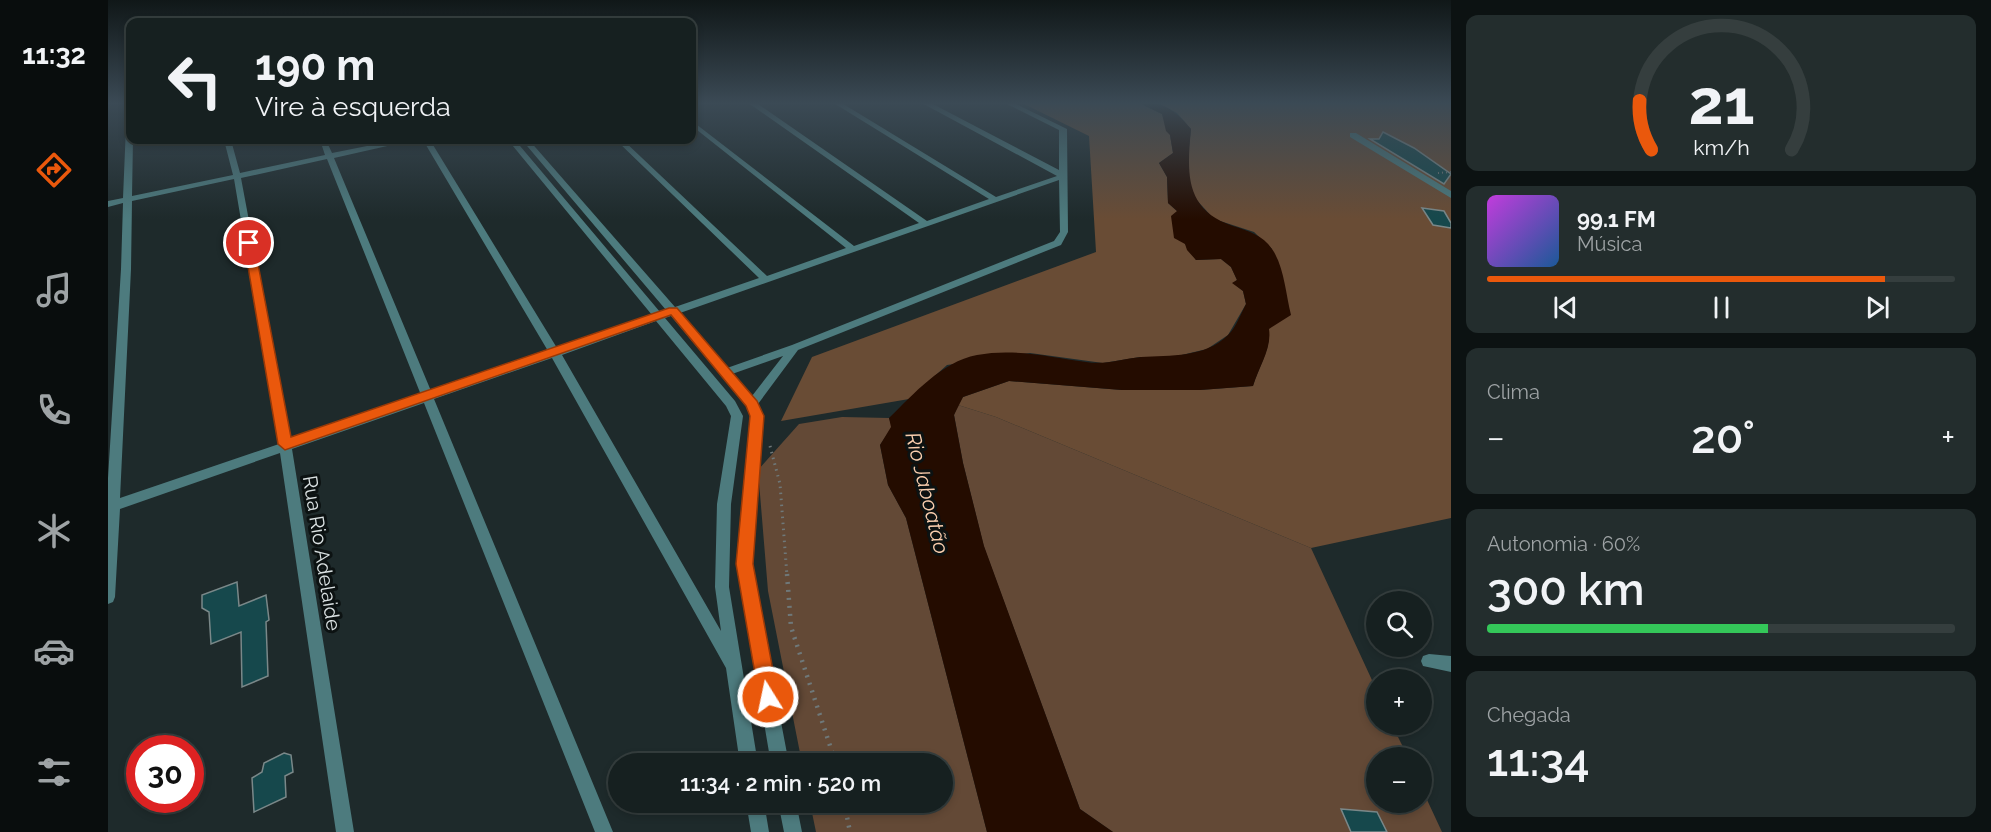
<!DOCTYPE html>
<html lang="pt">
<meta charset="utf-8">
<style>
:root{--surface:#162020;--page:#232d2d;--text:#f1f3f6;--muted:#9ea3a5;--line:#353e3e;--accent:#ea580c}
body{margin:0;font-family:Raleway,sans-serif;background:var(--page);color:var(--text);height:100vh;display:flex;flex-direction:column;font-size:22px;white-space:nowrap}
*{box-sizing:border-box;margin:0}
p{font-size:20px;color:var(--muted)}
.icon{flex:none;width:33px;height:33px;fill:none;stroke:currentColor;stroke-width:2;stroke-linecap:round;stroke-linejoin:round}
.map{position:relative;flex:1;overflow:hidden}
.panel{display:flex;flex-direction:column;gap:15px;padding:15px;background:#0c1212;width:540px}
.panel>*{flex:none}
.banner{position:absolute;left:18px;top:18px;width:570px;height:126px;border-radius:12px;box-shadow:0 3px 9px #0003,0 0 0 2px var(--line);background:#162020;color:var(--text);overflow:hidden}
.controls{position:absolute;left:1258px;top:591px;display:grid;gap:12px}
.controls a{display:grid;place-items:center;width:66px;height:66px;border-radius:50%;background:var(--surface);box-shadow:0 3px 9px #0003,0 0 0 2px var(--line);font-size:30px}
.speed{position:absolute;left:18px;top:735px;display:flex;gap:12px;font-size:30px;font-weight:700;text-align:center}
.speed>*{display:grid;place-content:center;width:78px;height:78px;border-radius:50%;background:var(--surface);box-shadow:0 3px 9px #0003,0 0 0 2px var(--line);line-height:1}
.speed .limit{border:9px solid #d22;background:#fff;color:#111}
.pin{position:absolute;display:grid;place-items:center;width:51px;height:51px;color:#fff;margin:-26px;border:3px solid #fff;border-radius:50%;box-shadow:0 2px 6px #0007}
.me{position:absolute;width:66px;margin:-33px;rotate:350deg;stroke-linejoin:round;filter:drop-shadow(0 0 4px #0008)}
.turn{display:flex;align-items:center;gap:21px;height:126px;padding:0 30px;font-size:27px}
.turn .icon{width:78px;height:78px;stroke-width:2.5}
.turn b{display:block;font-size:42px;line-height:51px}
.big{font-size:45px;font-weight:600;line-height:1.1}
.panel .card{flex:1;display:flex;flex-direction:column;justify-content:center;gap:9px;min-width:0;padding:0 21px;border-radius:12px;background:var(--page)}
.panel .dial{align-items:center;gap:0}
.dial svg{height:156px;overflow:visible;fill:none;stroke:var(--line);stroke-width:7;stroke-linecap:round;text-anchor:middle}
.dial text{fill:var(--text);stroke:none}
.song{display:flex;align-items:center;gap:18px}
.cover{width:72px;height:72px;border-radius:9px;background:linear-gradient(135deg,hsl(290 70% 55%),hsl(210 70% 35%))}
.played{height:6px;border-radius:3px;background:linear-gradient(90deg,var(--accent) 85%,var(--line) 85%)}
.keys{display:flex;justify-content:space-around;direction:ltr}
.heat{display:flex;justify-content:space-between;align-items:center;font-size:33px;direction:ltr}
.charge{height:9px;border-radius:4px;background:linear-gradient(90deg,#34c759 60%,var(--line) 0)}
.trip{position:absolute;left:500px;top:753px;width:345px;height:60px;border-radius:30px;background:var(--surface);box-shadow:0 3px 9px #0003,0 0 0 2px var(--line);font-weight:600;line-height:60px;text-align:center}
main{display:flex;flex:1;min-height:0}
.menu{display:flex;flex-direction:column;width:108px;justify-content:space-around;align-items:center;background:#090d0d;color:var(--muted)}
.menu .icon{width:42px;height:42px}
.menu .current{color:var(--accent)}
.menu b{font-size:27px;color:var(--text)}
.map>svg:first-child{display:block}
.green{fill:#634936}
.forest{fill:#694c35}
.water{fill:#240c00}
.building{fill:#16484c;stroke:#7a8889;stroke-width:1.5}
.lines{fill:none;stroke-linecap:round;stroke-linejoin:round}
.path-far2{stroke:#6f7879;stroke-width:2;stroke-dasharray:1 3;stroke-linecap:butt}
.path-far1{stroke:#6f7879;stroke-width:3;stroke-dasharray:1.5 4.5;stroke-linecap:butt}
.path{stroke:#6f7879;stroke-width:4.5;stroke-dasharray:2 6;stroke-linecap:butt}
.minor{fill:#4d7b7e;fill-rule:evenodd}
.route{fill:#ea580c;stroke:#983908;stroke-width:1.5}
.labels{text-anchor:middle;stroke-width:6;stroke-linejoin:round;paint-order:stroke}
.street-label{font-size:20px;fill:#dbe2e3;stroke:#0c1212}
.water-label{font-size:21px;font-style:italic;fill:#f9cdad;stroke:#0c1212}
</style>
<main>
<nav class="menu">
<b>11:32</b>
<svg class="icon current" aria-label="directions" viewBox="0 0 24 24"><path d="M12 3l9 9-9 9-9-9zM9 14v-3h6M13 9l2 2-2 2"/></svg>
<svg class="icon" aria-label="music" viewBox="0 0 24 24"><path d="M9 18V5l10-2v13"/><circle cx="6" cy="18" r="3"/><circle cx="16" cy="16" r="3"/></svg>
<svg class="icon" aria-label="phone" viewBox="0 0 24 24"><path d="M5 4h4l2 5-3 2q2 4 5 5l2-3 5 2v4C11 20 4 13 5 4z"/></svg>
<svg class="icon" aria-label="climate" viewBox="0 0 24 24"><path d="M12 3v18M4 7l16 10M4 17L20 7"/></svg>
<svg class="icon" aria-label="car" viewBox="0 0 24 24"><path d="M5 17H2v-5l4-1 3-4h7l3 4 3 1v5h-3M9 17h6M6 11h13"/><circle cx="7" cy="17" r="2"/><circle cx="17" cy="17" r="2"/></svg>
<svg class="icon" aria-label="filters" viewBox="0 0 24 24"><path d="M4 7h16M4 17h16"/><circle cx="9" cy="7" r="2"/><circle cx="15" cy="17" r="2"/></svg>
</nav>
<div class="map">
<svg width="1343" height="832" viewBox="0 0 1343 832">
<rect width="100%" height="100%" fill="#1e2a2b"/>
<path class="green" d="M850,405L888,417L1203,548L1269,691V724L1284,725L1300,757L1269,758V802H1314V789L1334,832H1005L972,809L876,547L855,463L846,415Z
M734,417L781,418L784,427L772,445L780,485L798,518L879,832H708L702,803L834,802V764L694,763L660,591L650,470L691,424Z"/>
<path class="forest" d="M912,102H1029L1054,114L1062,135L1065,153L1051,163L1059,177L1060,203L1069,211L1077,244L1088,260L1113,259L1123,267L1129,280L1125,283L1135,291L1138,304L1120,335L1099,349L1065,357H1032L995,363L922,353L839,365L801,399L673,421L704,357L988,252L981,136Z
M1048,102H1343V518L1203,548L888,417L850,405L855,397L901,381L1014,390H1092L1145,386C1151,366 1164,348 1160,329L1164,249L1146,232L1106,219L1085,196L1079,166L1083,129L1069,113Z"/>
<path class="water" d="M1029,102C1056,102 1066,109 1083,129C1079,172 1076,210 1125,226C1140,231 1155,235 1164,249C1176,266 1178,295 1183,315L1161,329C1164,349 1151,366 1145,386L1092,390H1014L901,381L855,397L846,415L855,463L876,546L972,809L1005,832H879L798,518L780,485L772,445L783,427L781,418C806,394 833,362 869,355C906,348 942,357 978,362C997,365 1014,359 1033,357C1062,355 1097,358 1120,335C1128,328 1133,313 1138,304L1135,291L1124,283L1129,280L1123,267L1113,259L1088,260L1079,250L1077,244L1066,238L1063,216L1069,211L1060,203L1059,177L1051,163L1065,153L1062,135L1058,131L1054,114Z"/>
<path class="building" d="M1275,132L1306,148L1343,174L1336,184L1262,139H1271Z
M1314,208L1336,211L1343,223V228L1325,225Z
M129,582L131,606L158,595L161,620L158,622L160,676L134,687L133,632L103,644L101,612L94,608V595Z
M176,753L183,755L185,772L177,776L178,797L146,812L144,778L154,772L156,763Z
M1233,809L1269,812L1279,832H1243Z"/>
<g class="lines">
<path class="path-far2" d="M1330,173L1343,172"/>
<path class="path-far1" d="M662,446L672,484L679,576"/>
<path class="path" d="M679,574L683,627L728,764
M736,802L742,832"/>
<path class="minor" d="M19,102H22V140H25L24,196L125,175L116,140H123L132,173L217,155L212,140H218L224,153L289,140H300L297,142L226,158L323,391L440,351L315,140H322L449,348L544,315L400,140H407L552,312L558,310L414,140H421L567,307L651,278L508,140H515L659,276L738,248L584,126V121L746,246L811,223L639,102H647L819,221L881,199L724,102H732L888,197L949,176L812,102H821L951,170V130L895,102H904L959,129L960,232L953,245L690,350L650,404L655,416L643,564L681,764H663L629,564L643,416L639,406L563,316L557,318L627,401L635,416L623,504L621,587L650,764H632L618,668L444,358L326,399L505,832H487L316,403L184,449L246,832H228L172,453L12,509L7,597L5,602L0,604V478L13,269L15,203L0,207V201L15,198ZM219,159L313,395L182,440L133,178ZM126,179L171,444L12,498L23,269L24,201ZM951,180L952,232L946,241L684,345L619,368L572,313ZM548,321L618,406L623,416L609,504L607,587L613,631L454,355ZM675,356L644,396L624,374Z
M1242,133H1248L1343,191V198L1242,137Z
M1321,654L1343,656V672L1315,666L1313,661L1315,656Z
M638,802H656L661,832H643Z
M670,802H688L694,832H676Z"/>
</g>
<linearGradient id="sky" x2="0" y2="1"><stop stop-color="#101718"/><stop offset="0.47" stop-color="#3b4a55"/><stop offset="1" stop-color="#3b4a55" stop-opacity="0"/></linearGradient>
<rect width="1343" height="219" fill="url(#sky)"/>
<path class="route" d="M141,240L146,243L183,437L561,308H569L649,401L656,416L645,564L670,697L667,703L660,706L654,703L651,697L628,564L642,416L638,406L563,315L177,450L170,444L136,243Z"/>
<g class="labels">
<g class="street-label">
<text transform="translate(214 553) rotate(81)" y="7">Rua Rio Adelaide</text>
</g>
<g class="water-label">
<text transform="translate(819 493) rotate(76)" y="7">Rio Jaboatão</text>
</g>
</g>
</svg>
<div class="controls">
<a><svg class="icon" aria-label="search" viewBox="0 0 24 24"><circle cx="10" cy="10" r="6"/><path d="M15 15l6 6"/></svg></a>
<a>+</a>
<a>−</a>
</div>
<div class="speed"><div class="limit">30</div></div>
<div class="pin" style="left:141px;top:243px;background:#d93025"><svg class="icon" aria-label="arrive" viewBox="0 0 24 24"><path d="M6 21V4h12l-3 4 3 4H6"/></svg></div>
<svg class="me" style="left:660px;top:697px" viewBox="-20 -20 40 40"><circle r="17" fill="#ea580c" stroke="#fff" stroke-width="3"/><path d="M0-11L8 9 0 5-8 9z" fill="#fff"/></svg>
<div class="trip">11:34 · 2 min · 520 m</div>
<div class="banner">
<div class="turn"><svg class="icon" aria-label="left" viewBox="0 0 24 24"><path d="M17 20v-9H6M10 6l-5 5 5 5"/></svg><div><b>190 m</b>Vire à esquerda</div></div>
</div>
</div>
<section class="panel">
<div class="card dial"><svg viewBox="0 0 100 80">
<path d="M14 69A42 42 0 1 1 86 69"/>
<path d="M14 69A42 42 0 0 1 8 44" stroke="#ea580c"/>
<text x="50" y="56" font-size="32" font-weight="700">21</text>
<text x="50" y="72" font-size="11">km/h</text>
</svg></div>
<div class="card">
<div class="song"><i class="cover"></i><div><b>99.1 FM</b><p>Música</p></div></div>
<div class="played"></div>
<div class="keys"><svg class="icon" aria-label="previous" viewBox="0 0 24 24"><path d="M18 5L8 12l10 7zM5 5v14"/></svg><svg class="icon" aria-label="pause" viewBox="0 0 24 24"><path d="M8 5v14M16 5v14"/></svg><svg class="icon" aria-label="next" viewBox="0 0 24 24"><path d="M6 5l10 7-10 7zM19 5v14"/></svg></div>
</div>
<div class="card"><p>Clima</p>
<div class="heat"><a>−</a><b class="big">20°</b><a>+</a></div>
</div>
<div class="card"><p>Autonomia · 60%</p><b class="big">300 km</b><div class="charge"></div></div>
<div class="card"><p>Chegada</p><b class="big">11:34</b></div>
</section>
</main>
